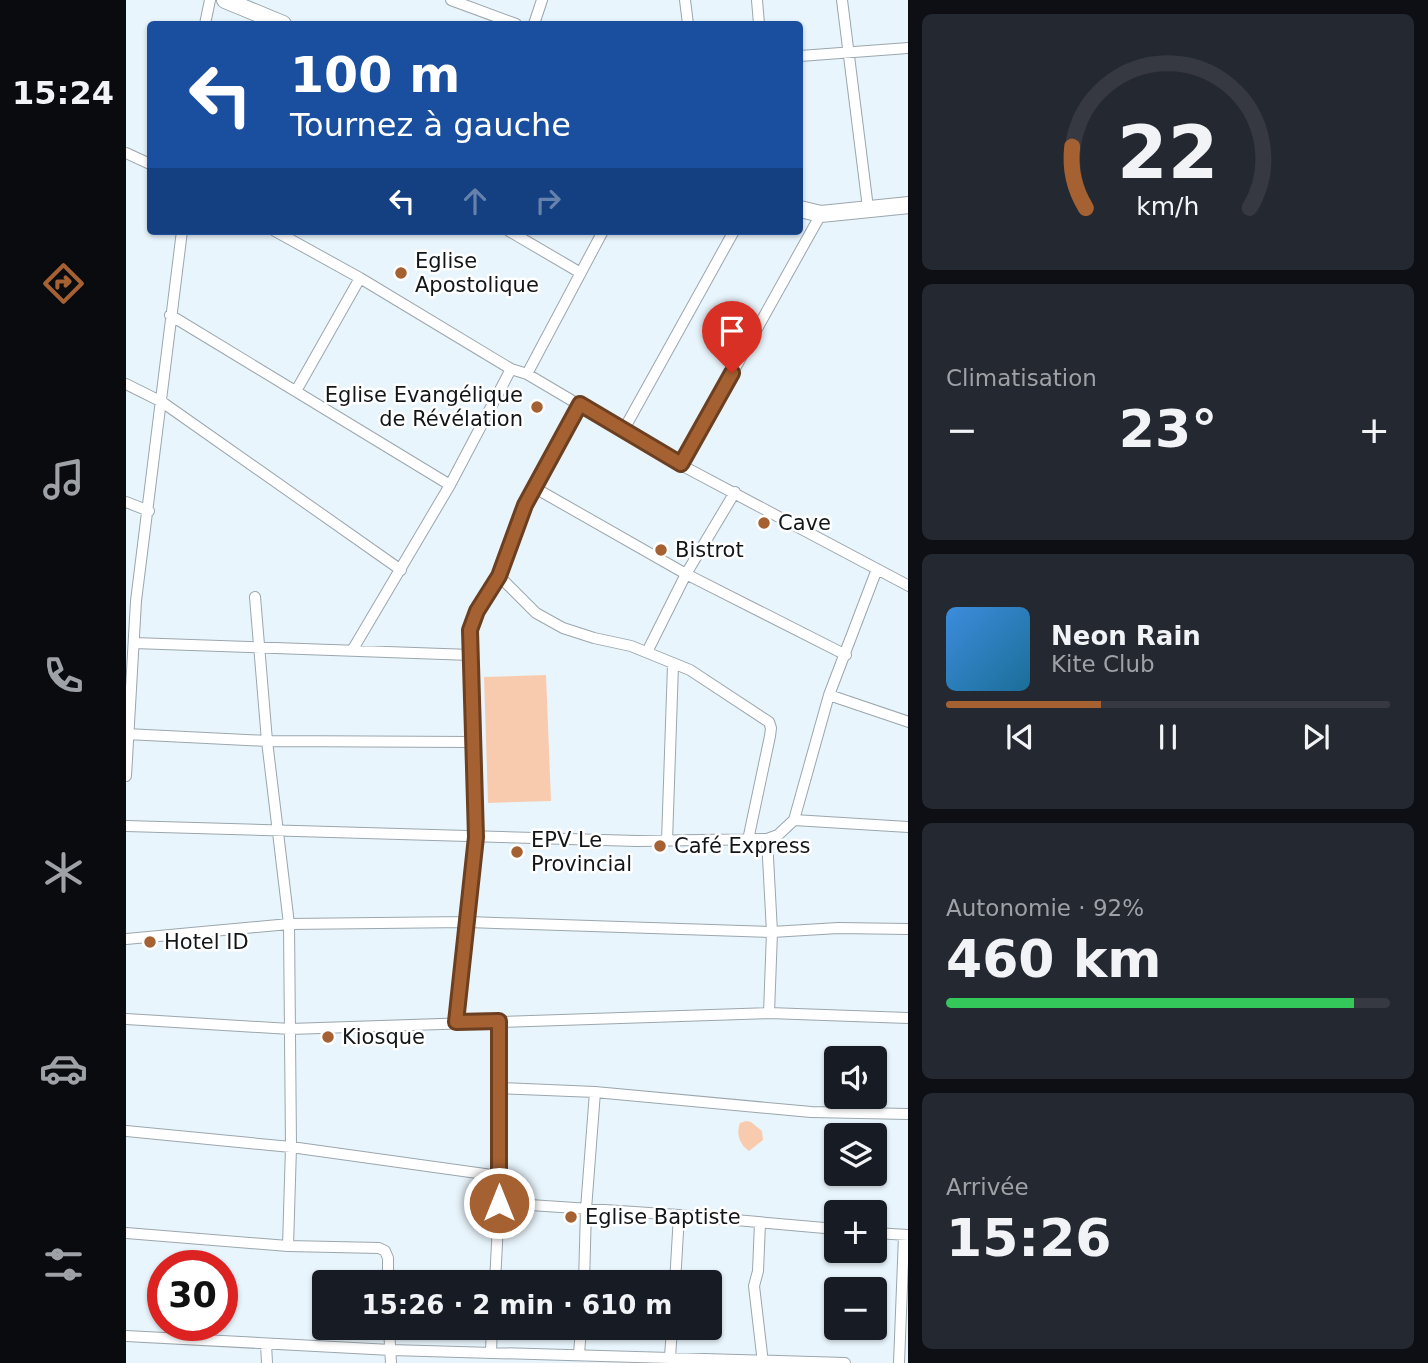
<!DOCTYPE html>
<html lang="fr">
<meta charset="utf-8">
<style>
:root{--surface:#171b24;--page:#242831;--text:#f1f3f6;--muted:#9ea1a6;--line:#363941;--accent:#a56132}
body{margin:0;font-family:"DejaVu Sans",sans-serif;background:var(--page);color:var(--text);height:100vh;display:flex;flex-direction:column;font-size:26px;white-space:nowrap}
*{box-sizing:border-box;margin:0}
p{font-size:23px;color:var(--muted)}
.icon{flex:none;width:38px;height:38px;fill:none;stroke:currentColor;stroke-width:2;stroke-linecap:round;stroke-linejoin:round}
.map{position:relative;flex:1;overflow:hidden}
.drawer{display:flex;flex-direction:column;gap:14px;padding:14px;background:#0d0f14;width:520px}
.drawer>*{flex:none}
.guide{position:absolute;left:21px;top:21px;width:656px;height:214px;border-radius:7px;box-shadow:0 2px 5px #0004;background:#1a4fa0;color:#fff;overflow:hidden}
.buttons{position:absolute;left:698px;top:1046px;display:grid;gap:14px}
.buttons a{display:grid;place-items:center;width:63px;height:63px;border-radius:7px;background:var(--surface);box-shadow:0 2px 5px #0004;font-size:35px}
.speed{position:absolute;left:21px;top:1250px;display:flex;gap:14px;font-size:35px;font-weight:700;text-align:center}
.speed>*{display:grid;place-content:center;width:91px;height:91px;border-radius:50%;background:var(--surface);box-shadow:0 2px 5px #0004;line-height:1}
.speed .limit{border:10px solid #d22;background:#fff;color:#111}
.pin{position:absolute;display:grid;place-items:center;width:60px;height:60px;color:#fff;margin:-72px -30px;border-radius:50% 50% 50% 0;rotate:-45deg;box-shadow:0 0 7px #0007}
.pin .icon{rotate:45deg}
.me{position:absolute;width:77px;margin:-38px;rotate:0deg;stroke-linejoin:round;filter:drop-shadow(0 0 5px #0008)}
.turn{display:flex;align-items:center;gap:24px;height:147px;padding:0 28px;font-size:32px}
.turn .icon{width:91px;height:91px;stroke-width:2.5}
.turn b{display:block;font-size:49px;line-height:60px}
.lanes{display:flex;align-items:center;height:66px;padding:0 28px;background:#0003;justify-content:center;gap:35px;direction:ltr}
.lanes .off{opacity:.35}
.big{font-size:52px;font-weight:700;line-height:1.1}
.drawer .card{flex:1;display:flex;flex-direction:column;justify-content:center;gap:10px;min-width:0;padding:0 24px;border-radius:10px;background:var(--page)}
.drawer .dial{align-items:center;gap:0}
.dial svg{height:182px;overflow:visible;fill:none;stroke:var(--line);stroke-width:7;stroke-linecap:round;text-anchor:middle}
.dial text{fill:var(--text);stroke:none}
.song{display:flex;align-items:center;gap:21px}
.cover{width:84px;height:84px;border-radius:10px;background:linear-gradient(135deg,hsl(210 70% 55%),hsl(200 70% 35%))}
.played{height:7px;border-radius:4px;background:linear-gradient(90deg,var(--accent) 35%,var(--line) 35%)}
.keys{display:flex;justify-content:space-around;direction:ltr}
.heat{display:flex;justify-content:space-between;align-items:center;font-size:38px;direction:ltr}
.charge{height:10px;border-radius:5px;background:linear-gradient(90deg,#34c759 92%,var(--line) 0)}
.trip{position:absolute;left:186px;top:1270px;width:410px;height:70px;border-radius:7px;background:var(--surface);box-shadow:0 2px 5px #0004;font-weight:700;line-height:70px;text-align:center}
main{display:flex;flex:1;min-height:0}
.dock{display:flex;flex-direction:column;width:126px;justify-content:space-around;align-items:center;background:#090b0e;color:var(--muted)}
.dock .icon{width:49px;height:49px}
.dock .selected{color:var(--accent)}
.dock b{font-size:32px;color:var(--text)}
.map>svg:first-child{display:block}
.green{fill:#f9cbae}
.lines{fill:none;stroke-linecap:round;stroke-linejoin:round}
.street-casing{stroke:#9ba6ad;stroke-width:12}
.secondary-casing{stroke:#9ba6ad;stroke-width:18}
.street{stroke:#fff;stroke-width:10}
.secondary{stroke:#fff;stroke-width:16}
.route-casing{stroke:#6b3f20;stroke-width:18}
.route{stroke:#a56132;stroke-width:12}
.poi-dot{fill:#a56132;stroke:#fff;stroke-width:2.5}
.labels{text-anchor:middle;stroke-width:5;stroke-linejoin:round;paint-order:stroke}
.poi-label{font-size:21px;fill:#121619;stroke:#fff;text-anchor:start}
</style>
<main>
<nav class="dock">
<b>15:24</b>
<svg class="icon selected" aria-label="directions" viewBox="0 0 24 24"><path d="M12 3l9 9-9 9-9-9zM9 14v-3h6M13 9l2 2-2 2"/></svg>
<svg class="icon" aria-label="music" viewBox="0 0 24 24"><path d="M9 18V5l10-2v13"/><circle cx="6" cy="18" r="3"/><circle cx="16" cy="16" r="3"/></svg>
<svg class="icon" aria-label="phone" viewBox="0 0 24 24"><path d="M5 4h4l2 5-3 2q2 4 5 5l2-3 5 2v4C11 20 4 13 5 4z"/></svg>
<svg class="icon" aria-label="climate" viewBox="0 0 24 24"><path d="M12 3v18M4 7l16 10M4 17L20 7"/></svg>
<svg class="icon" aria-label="car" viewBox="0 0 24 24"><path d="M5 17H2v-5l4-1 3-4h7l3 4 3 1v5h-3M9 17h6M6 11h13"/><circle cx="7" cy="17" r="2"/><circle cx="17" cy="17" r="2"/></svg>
<svg class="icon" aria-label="filters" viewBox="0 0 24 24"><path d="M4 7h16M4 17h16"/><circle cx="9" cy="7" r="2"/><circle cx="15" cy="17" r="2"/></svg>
</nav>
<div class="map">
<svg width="783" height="1363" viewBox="0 0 783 1363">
<rect width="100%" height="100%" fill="#e9f5fc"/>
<path class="green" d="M420,675L425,801L362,803L358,677Z
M620,1121L625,1122L636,1131L637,1140L623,1151C613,1144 610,1133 614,1123Z"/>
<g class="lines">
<defs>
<path id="street" d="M325,0L390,24
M559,0L562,24
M631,0L633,24
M716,0L742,208
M79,24L84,0
M408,24L416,0
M674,56L783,48
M0,153L24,164
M149,231L234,278L385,369L401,374L555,465L783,586
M383,231L453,272
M44,315L324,485
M401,374L477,231
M0,384L36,402L275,570
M170,391L234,278
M497,431L608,231
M555,465L695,214
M409,488L560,574L720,655
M0,502L23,511
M373,576L410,613L437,628L468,638L505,646L564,670L643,722L645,728L644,736L622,840
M129,597L141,741L163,924L165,1147L162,1246
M8,643L345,655
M227,649L324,485L385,369
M521,652L560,574L609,492
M703,695L783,722
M0,734L141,741L346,742
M0,776L10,601L56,231
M668,820L783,827
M0,826L511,841L641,839L652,835L668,820L703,695L751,569
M641,839L646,932L643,1013
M541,841L547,665
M0,939L163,924L342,922L646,932L712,928L783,929
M0,1019L164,1029L643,1013L783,1018
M330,1022L350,837L344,630L351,611L373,576L399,505L454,404
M373,1088L469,1092L685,1112L783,1114
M0,1131L165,1147L373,1176
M373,1203L553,1215L710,1229
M634,1223L632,1271L628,1286L637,1363
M0,1233L162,1246L253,1248L259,1251L262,1258V1283
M749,1233L783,1235
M369,1283L373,1203V1021
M458,1283L460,1209L469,1092
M549,1283L553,1215
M263,1328L265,1363
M0,1336L265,1350L719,1363
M140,1344L141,1363
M365,1351L366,1328
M453,1354L455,1328
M544,1357L546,1328
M773,1363L778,1236"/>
<path id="secondary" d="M99,0L157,24
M674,209L695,214L783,205"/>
</defs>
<use href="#street" class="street-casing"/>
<use href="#secondary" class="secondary-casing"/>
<use href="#street" class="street"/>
<use href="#secondary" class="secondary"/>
</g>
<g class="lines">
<defs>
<path id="route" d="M373,1203V1021L330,1022L350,837L344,630L351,611L373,576L399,505L454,404L555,464L606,373"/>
</defs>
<use href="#route" class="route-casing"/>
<use href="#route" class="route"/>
</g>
<g class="poi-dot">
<circle cx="275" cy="273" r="7"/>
<circle cx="411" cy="407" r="7"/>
<circle cx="638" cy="523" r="7"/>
<circle cx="535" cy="550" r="7"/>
<circle cx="534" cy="846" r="7"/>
<circle cx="391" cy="852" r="7"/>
<circle cx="24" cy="942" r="7"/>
<circle cx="202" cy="1037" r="7"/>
<circle cx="445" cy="1217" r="7"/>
</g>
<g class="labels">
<g class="poi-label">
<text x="289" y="268">Eglise<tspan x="289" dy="24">Apostolique</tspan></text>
<text x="397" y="402" text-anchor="end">Eglise Evangélique<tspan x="397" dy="24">de Révélation</tspan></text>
<text x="652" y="530">Cave</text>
<text x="549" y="557">Bistrot</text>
<text x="405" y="847">EPV Le<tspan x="405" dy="24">Provincial</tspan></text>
<text x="548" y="853">Café Express</text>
<text x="38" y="949">Hotel ID</text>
<text x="216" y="1044">Kiosque</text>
<text x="459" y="1224">Eglise Baptiste</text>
</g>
</g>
</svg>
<div class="buttons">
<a><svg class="icon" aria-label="sound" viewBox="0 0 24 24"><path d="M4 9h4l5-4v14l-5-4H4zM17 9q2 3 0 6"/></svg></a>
<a><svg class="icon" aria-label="layers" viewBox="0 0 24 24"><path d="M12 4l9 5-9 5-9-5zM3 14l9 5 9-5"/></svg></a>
<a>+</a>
<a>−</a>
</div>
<div class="speed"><div class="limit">30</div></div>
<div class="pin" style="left:606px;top:373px;background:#d93025"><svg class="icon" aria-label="arrive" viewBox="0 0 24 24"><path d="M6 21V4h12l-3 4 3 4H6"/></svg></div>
<svg class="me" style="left:373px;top:1203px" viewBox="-20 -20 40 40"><circle r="17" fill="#a56132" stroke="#fff" stroke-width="3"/><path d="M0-11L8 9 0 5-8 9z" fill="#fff"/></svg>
<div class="trip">15:26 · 2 min · 610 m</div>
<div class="guide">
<div class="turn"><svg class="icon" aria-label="left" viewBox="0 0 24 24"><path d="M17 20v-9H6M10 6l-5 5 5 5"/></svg><div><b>100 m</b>Tournez à gauche</div></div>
<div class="lanes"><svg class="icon" aria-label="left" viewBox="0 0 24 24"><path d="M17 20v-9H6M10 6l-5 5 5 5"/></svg><svg class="icon off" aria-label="ahead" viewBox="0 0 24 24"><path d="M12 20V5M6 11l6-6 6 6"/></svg><svg class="icon off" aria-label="right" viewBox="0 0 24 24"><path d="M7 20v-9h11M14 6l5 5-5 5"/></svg></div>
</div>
</div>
<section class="drawer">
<div class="card dial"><svg viewBox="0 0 100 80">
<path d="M14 69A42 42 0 1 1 86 69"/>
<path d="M14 69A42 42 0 0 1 8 42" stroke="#a56132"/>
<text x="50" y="56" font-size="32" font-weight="700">22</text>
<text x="50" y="72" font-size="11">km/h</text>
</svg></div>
<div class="card"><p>Climatisation</p>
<div class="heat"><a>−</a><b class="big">23°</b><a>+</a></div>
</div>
<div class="card">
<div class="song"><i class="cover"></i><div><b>Neon Rain</b><p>Kite Club</p></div></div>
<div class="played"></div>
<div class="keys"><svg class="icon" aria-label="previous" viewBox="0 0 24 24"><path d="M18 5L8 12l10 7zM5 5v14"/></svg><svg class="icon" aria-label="pause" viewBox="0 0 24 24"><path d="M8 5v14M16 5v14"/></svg><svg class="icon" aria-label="next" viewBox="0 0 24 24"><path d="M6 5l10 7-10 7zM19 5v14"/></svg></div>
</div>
<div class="card"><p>Autonomie · 92%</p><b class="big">460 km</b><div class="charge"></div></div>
<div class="card"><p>Arrivée</p><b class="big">15:26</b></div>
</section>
</main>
